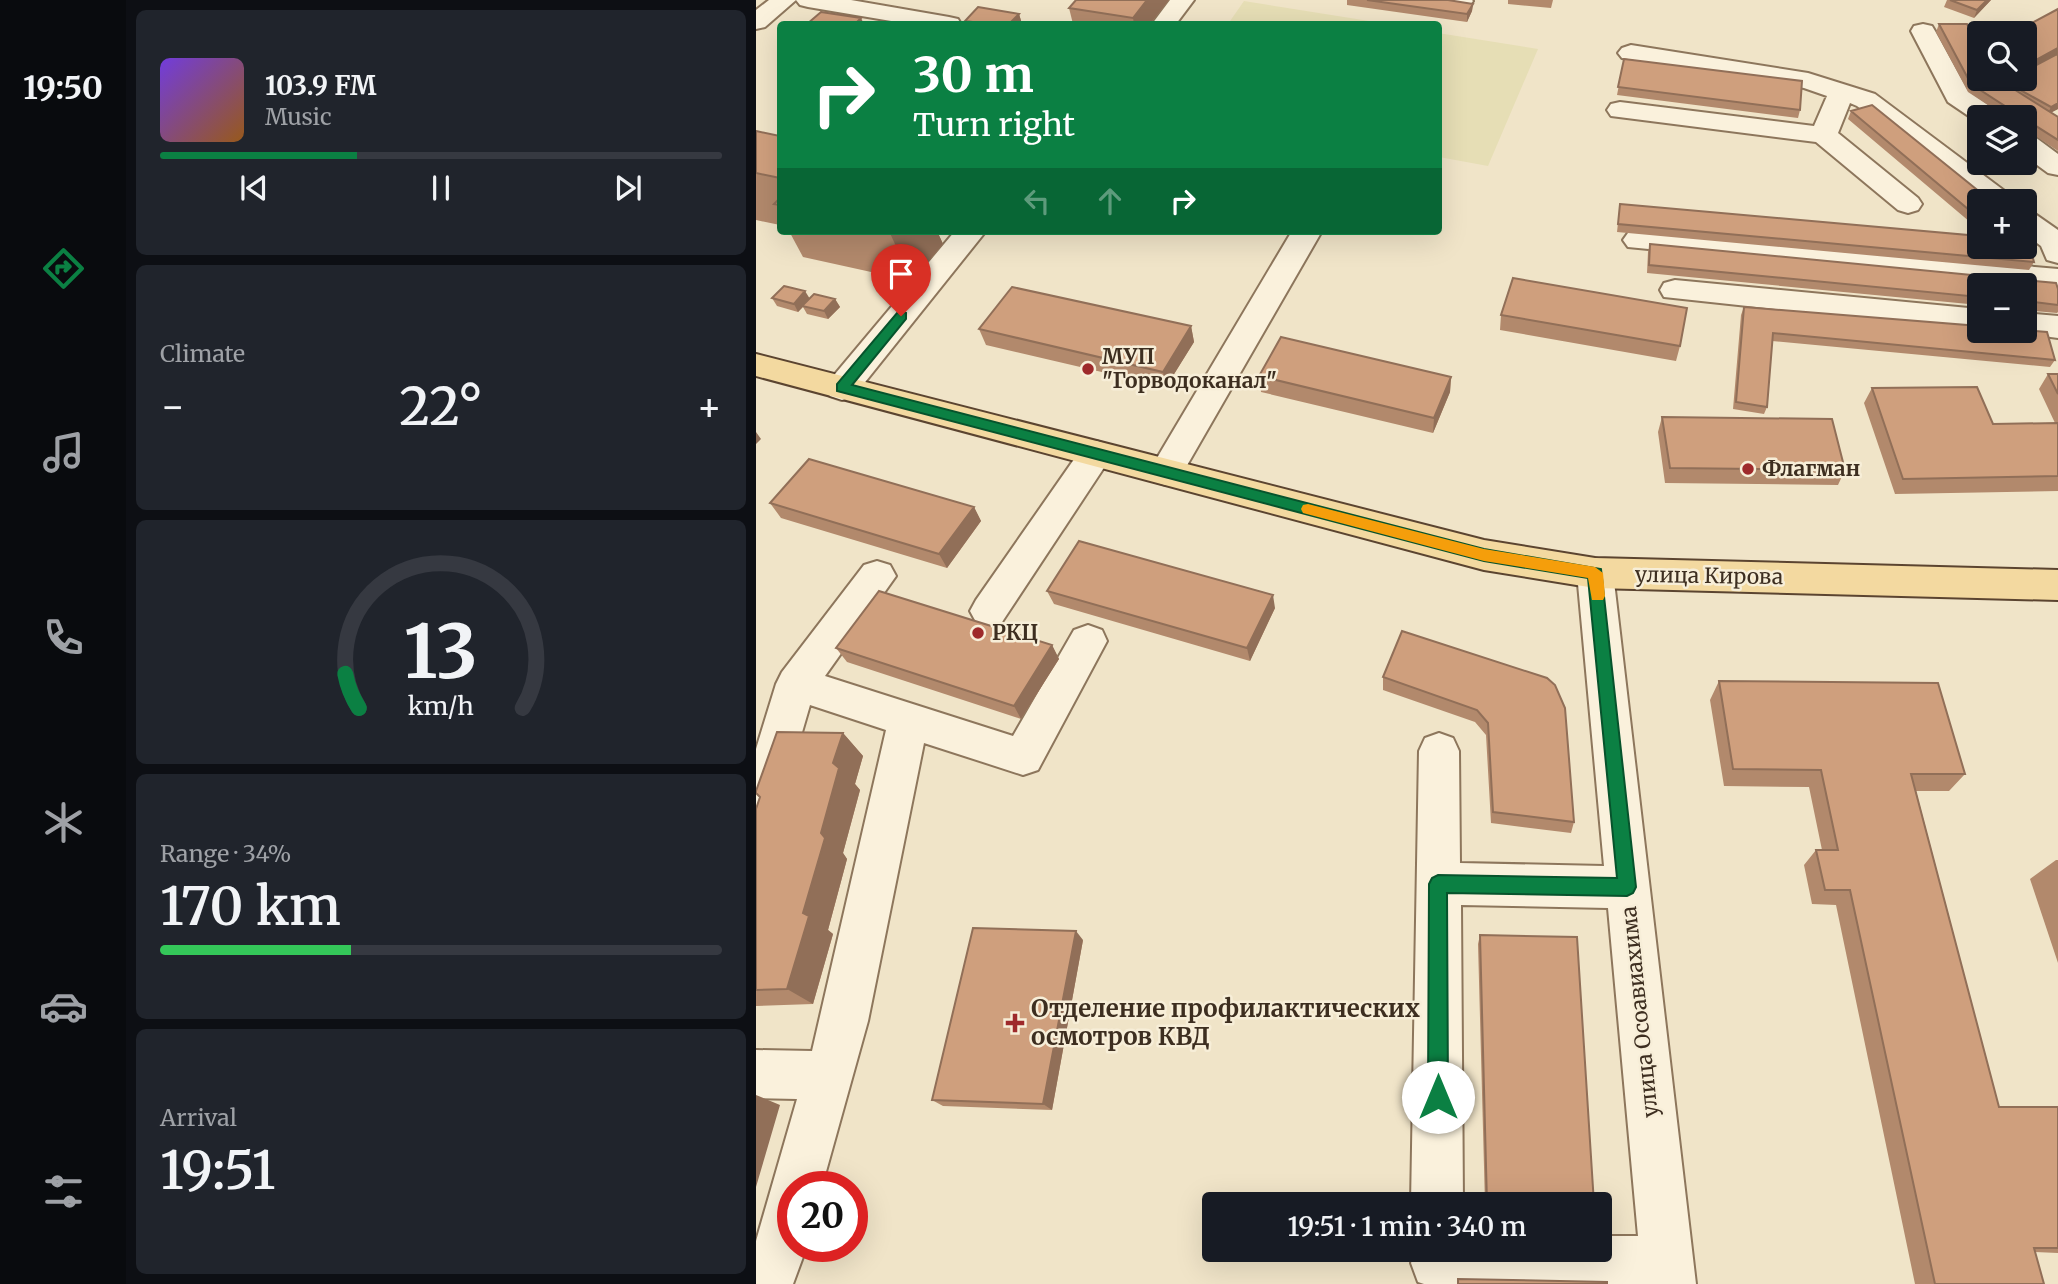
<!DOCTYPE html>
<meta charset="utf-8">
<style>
:root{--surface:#171b24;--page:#20242c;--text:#f1f3f6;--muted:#9ea1a6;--line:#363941;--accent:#0b8043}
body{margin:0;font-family:Merriweather,serif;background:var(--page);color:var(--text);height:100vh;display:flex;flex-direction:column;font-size:26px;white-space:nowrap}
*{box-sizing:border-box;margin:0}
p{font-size:23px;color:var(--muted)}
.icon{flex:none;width:38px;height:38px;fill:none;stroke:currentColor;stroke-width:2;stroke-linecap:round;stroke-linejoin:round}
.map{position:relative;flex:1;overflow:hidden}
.side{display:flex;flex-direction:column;gap:10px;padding:10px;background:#0d0f14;width:630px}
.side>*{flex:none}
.guide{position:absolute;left:21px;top:21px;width:665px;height:214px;border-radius:7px;box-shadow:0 7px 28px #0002;background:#0b8043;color:#fff;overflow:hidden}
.buttons{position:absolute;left:1211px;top:21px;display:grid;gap:14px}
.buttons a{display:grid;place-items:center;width:70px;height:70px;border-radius:7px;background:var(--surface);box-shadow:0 7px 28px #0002;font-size:35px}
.speed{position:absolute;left:21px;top:1171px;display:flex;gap:14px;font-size:35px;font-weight:700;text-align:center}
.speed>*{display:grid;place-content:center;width:91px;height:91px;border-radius:50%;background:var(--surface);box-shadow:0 7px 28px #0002;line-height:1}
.speed .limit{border:10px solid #d22;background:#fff;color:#111}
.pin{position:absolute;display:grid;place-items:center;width:60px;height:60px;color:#fff;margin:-72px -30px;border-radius:50% 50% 50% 0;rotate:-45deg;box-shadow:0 0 7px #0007}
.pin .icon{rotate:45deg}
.me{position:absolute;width:77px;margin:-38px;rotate:0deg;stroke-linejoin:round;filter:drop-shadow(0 0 5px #0008)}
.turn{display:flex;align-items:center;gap:24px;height:147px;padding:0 21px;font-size:32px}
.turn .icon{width:91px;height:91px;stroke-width:2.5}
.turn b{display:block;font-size:49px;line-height:60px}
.lanes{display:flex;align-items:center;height:66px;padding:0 21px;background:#0003;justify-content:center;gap:35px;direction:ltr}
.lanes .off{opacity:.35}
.big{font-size:52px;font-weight:600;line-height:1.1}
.side .card{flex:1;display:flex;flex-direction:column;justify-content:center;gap:10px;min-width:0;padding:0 24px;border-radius:10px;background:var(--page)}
.side .dial{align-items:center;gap:0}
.dial svg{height:182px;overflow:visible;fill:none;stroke:var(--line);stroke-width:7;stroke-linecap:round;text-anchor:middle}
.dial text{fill:var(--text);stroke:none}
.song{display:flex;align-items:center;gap:21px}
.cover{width:84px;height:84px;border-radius:10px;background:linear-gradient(135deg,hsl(260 70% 55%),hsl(30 70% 35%))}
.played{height:7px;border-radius:4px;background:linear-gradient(90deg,var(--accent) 35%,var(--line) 35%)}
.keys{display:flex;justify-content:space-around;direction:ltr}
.heat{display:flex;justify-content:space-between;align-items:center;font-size:38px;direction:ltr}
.charge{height:10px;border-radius:5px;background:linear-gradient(90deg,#34c759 34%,var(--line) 0)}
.trip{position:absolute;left:446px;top:1192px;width:410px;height:70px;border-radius:7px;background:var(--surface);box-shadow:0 7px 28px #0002;font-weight:600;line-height:70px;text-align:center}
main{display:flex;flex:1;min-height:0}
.tab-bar{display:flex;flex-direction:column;width:126px;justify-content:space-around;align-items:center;background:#090b0e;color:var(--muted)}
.tab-bar .icon{width:49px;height:49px}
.tab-bar .on{color:var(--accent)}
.tab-bar b{font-size:32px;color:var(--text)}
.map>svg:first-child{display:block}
.farmland{fill:#e6deb5}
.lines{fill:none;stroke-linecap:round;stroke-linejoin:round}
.minor-casing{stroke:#8d765c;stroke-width:4}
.major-casing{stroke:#5b4430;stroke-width:4}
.minor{fill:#faf1dc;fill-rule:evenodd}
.major{fill:#f3d9a0;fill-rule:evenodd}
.wall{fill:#b2896c}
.shaded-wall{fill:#916f58}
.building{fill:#cf9f7d;stroke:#916f58;stroke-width:2}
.route{fill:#0b8043;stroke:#07532c;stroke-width:2}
.slow{fill:#f59e0b}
.poi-dot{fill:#9e2a2b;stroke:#f7eed8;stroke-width:2.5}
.labels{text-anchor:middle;stroke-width:5;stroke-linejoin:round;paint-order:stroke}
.poi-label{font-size:21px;font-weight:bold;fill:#3d2e20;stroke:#f7eed8;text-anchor:start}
.street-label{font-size:21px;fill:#3d2e20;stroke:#f7eed8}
.near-poi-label{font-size:24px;font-weight:bold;fill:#3d2e20;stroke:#f7eed8;text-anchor:start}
</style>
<main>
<nav class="tab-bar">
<b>19:50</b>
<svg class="icon on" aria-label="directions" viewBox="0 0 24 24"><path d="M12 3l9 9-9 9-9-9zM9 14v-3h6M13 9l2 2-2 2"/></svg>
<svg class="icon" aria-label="music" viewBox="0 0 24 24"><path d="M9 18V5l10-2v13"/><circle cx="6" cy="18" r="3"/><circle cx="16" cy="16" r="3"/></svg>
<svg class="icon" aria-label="phone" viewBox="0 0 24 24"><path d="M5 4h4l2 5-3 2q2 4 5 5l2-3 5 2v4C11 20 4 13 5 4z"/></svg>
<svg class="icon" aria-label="climate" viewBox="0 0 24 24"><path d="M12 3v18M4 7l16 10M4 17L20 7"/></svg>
<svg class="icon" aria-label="car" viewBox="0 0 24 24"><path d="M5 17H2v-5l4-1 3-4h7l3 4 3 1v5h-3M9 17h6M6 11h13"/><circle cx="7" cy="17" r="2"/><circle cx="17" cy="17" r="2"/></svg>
<svg class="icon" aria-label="filters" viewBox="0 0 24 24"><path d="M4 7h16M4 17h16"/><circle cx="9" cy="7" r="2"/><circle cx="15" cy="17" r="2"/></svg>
</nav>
<section class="side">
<div class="card">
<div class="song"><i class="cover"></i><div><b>103.9 FM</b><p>Music</p></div></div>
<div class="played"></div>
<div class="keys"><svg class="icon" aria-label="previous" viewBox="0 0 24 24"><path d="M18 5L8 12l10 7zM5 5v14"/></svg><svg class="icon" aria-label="pause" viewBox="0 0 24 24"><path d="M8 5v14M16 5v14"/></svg><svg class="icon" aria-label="next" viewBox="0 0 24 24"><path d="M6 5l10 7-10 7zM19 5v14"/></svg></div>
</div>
<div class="card"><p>Climate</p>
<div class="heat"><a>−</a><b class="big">22°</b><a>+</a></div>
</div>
<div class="card dial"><svg viewBox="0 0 100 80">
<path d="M14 69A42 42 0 1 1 86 69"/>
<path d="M14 69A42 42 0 0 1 8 54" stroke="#0b8043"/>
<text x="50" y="56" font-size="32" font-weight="700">13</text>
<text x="50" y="72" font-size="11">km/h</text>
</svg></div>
<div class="card"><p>Range · 34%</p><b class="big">170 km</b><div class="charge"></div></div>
<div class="card"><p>Arrival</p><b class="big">19:51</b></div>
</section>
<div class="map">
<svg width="1302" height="1284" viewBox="0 0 1302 1284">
<rect width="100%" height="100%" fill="#f0e4c8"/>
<path class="farmland" d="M488,1L632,24H472Z
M682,33L782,49L732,166L683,157Z"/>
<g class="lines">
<defs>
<path id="minor" d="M13,0H40L9,27L0,29V10Z
M40,0H95L193,17L202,19L205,24H153L52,7L44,5Z
M414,0H438L420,24H396Z
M686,0H716L717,1L713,6L705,8L690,5Z
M1167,24L1176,26L1179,31L1212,91L1241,111L1245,117H1223V123L1192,102L1155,31L1158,26Z
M875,45L1052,73L1119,94L1254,195L1258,201H1226L1101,106L1094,103L1082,133L1162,198L1166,204L1162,210L1152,213L1142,210L1060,142L855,116L851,110L855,104L864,102L1058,126L1071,96L1048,88L866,58L862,53L866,48Z
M1269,135L1279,137L1302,154V175L1292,173L1269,156Z
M1269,211L1279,214L1302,230V263L1291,260L1285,246L1269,234Z
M199,231H230L98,396L86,400L74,396L70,388L74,380Z
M536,231H566L422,481L410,485L398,481L393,472L398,463Z
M882,231L1302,269V289L872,247L867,240L872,233Z
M919,280L1223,309V331L908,297L904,290L908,283Z
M1269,313L1302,316V338L1258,332L1269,331Z
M340,441L352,445L357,454L246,622L233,627L220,622L214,611L220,600L328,445Z
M839,558L852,562L857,573L940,1284H668L662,1282L655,1263L660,1250H844V1236H882L852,908L705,905L707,1204H655L663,751L669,738L683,733L697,738L703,751L704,863L848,866L821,573L826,562Z
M121,561L134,565L140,576L69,676L257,736L318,630L332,625L346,630L351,641L282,770L267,775L168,743L112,1021L66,1186H37V1246H51L37,1284H0V1241L41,1099L0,1098V1050L56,1051L130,730L54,705L21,818L15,832L0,838V749L20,684L26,672L108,565Z"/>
<path id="major" d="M0,354L728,540L839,558L1302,570V600L839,588L728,570L0,376Z"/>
</defs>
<use href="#minor" class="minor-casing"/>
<use href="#major" class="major-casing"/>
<use href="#minor" class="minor"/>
<use href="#major" class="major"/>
</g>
<path class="wall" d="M413,0L394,24H317L313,8Z
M591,0H692L717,4L716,11L711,22L591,5Z
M752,0H797L795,8L752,4Z
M1191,0H1235L1218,18L1188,7Z
M1302,9V109L1295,112L1302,117V151L1269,129V117H1250L1212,92L1180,32L1183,24L1247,83L1248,81L1269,79Z
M263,14L266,24H210L209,21Z
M868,59L1044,110L1042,118L861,95Z
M1095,111L1235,201L1223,218L1214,222L1092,119Z
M0,131L24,136V225L0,220Z
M864,204L1278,262L1273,270L861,232Z
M33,231H181L187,244L156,281L47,257Z
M894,244L1300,283L1302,289V312L1301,313L1269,310V285H1223V305L891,273L892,252Z
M16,298L79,299L84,307L72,319L51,314L47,307L42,312L21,306Z
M988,307L1299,360L1294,367L1016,341L1011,407L1008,414L977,409L985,315Z
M745,315L924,346L920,361L744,330Z
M435,326L438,342L410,387L230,345L223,329Z
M1292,374H1302V491L1139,494L1108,403L1116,388L1237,424L1299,423L1283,389Z
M503,376L695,377L694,392L677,433L505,392Z
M906,417L1089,470L1082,485L909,483L902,432Z
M14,503L218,507L225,521L191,568L25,518Z
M291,591L519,608L494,661L298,604Z
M296,645L303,659L265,719L91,662L80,648Z
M627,677L809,708L818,822L815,833L735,823L730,735L719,722L627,690Z
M963,681L1209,774L1193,791H1160L1243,1107H1302V1253L1279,1252L1288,1284H1159L1080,905L1056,904L1048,865L1060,850H1066L1053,787L968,786L954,700Z
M87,733L107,756L99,784L104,790L87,853L91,859L72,930L77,934L57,1004L0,1006V809Z
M1300,860H1302V963L1274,879Z
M724,935L838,1204H729L722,944Z
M327,940L296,1110L187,1106L176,1100Z"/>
<path class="shaded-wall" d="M391,0H413L394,24H378L377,18Z
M1231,0H1235L1218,18L1221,10Z
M717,4L716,11L711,22V14Z
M263,14L266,24H253Z
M105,18L108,24H99Z
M1302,48V54L1269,72V66Z
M1302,103V109L1291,115L1295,107Z
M1223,212V218L1214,222L1218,214Z
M133,231H181L187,244L156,281Z
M49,291L54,299L42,312L38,304Z
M79,299L84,307L72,319L68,311Z
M435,326L438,342L410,387L407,372Z
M695,377L694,392L677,433L678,418Z
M0,432L5,439L0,444Z
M218,507L225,521L191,568L183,554Z
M517,595L519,608L494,661L491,648Z
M296,645L303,659L265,719L258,706Z
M87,733L107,756L99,784L104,790L87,853L91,859L72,930L77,934L57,1004L31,989L65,833L77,763Z
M320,931L327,940L296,1110L287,1104Z
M0,1095L24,1105L0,1187Z"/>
<path class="building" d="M320,0H391L377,18L313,8Z
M611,0H692L717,4L711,14Z
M1194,0H1231L1221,10Z
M222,7L263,14L253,24H232L209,21Z
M1302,9V48L1269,66V33H1257Z
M65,12L105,18L99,24H51Z
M1183,24H1211L1223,45V79H1243L1245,81L1302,117V140L1269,119V117H1266L1215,84Z
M1301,54L1302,55V103L1295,107L1248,81L1253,79H1269V71Z
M868,59L1046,81L1044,110L862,87Z
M1116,105L1235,201H1223V212L1218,214L1095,111Z
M0,131L24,136V178L0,173Z
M24,198V205L18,204Z
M864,204L1223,236V247H1269V240H1272L1278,262L862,224Z
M894,244L1300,283L1302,289V305L1269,301V285H1223V297L893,265Z
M757,278L931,308L924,346L745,315Z
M28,286L49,291L38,304L16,298Z
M256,287L435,326L407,372L223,329Z
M58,294L79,299L68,311L46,306Z
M988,307L1223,326V331H1269V330L1291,332L1299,360L1017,333L1011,407L980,402Z
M525,337L695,377L678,418L503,376Z
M1292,374H1302V394Z
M1221,387L1237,424L1302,423V476L1147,479L1116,388Z
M906,417L1076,419L1089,470L914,468Z
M53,459L218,507L183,554L14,503Z
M323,541L517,595L491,648L291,591Z
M123,591L296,645L258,706L80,648Z
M646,631L791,678L799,685L809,708L818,822L737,812L732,723L721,710L627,677Z
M963,681L1182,683L1209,774H1155L1243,1107H1302V1248H1278L1288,1284H1179L1094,890H1069L1060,850H1082L1065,770L977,769Z
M21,732L87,733L77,763L83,768L65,833L69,838L47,913L53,916L31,989L0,990V809L4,797L0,793V791Z
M217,928L320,931L287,1104L176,1100Z
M724,935L821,937L838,1204H731Z
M702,1279L851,1282V1284H702Z"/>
<path class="route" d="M145,311L150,313V319L96,385L728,549L845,569L880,887L877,893L871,896L691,893L692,1097L689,1104L682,1107L675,1104L672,1097L673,884L676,878L682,875L861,878L832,578L728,561L81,391V384L141,313Z"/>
<path class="slow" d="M552,504L728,549L839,567L847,573L849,596L847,600H836L832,578L728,561L547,513L545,509L547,505Z"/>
<g class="poi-dot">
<circle cx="332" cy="369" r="7"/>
<circle cx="992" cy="469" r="7"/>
<circle cx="222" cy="633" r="7"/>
<path d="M255.5 1012.5h7v7h7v7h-7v7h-7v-7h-7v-7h7z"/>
</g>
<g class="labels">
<g class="poi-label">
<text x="346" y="364">МУП<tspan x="346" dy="24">"Горводоканал"</tspan></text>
<text x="1006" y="476">Флагман</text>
<text x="236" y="640">РКЦ</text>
</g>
<g class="street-label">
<text transform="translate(953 576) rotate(1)" y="7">улица Кирова</text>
<text transform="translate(884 1012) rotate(-96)" y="7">улица Осоавиахима</text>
</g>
<g class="near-poi-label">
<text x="275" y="1017">Отделение профилактических<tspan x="275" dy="28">осмотров КВД</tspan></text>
</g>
</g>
</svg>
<div class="buttons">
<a><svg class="icon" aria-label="search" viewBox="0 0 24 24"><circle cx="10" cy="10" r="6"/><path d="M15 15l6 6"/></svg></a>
<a><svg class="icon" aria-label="layers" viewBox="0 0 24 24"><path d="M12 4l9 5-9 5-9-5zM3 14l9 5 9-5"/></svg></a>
<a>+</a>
<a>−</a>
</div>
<div class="speed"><div class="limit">20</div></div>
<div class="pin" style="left:145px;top:316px;background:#d93025"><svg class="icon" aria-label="arrive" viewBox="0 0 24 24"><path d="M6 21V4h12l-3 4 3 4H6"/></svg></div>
<svg class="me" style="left:682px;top:1097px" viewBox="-20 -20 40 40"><circle r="19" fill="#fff"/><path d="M0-13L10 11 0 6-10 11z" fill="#0b8043"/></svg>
<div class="trip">19:51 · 1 min · 340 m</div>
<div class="guide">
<div class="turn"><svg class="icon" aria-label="right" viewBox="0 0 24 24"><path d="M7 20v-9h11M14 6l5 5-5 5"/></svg><div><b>30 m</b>Turn right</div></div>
<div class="lanes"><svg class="icon off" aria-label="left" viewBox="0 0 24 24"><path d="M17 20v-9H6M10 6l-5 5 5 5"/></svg><svg class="icon off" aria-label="ahead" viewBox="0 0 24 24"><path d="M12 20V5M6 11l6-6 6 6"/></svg><svg class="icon" aria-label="right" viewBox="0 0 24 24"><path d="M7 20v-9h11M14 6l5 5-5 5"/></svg></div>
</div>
</div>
</main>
